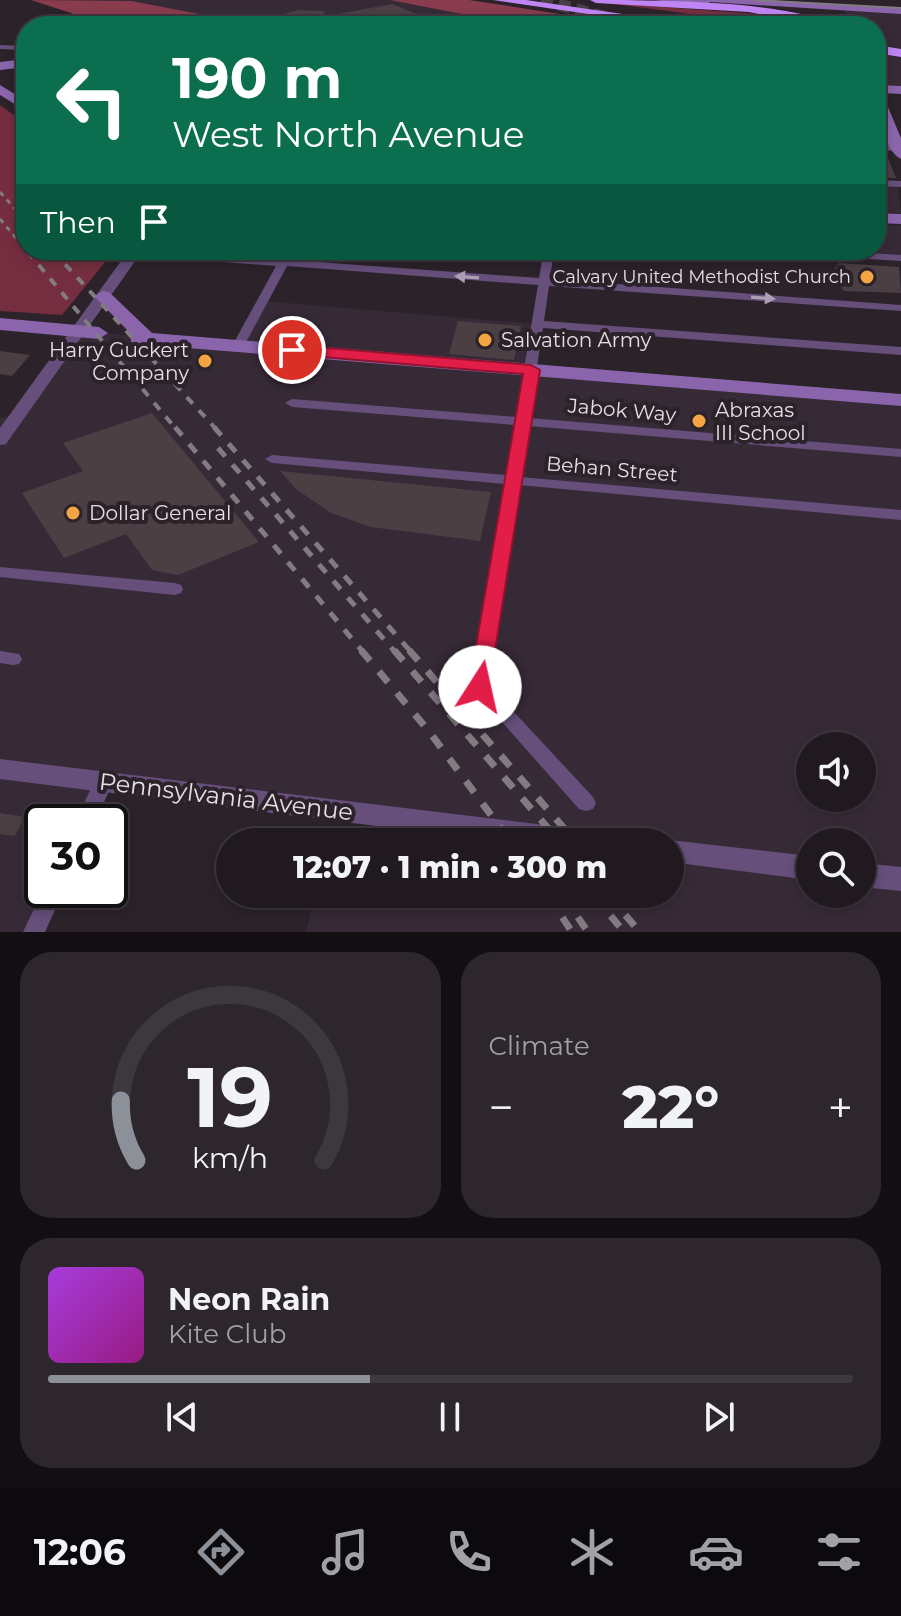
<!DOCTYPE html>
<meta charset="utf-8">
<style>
:root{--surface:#201a20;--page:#2d272d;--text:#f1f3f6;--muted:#a2a1a5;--line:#3d383e;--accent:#8c9099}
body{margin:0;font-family:Montserrat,sans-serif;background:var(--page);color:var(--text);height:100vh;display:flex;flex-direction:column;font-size:30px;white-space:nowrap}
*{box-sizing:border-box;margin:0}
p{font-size:26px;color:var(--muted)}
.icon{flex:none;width:44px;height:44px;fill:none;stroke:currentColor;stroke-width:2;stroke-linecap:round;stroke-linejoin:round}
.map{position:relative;height:932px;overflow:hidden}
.panel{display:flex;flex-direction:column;gap:20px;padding:20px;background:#120e12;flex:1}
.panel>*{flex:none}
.banner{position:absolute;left:16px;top:16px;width:870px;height:244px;border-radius:32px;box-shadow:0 4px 12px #0003,0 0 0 2px var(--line);background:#0b6e4f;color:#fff;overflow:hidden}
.buttons{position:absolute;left:796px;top:732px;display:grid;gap:16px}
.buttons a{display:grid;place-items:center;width:80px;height:80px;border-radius:50%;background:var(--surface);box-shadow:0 4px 12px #0003,0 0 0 2px var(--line);font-size:40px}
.speed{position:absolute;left:24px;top:804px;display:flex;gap:16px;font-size:40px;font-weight:700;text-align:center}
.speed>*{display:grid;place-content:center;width:104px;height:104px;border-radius:50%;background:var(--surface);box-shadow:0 4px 12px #0003,0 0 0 2px var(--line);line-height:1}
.speed .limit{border:4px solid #111;border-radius:12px;background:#fff;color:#111}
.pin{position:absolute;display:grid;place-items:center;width:68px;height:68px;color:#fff;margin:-34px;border:4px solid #fff;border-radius:50%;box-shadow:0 2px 8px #0007}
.me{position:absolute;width:88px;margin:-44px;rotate:10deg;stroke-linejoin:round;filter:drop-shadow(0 0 6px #0008)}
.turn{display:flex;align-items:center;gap:28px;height:168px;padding:0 24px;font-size:36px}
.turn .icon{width:104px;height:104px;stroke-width:2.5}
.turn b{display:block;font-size:56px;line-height:68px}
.then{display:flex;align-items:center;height:76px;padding:0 24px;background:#0003;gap:16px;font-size:30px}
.big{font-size:60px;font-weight:800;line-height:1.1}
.panel .card{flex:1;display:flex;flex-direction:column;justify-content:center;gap:12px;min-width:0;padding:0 28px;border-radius:32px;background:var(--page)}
.panel .dial{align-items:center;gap:0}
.dial svg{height:208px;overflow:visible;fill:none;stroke:var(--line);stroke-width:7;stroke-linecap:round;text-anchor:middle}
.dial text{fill:var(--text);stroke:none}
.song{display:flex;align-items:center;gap:24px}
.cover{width:96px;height:96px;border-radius:12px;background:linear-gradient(135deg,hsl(280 70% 55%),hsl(310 70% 35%))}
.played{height:8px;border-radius:4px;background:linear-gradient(90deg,var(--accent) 40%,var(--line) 40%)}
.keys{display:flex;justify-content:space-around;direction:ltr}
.heat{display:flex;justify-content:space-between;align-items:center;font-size:44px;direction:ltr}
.panel .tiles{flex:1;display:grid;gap:20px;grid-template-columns:1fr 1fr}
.card:last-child{grid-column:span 2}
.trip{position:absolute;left:216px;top:828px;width:468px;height:80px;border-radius:40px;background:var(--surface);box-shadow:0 4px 12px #0003,0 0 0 2px var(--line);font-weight:800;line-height:80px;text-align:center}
.dock{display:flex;height:128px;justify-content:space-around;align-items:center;background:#0d0a0d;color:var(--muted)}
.dock .icon{width:56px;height:56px}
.dock .current{color:var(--accent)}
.dock b{font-size:36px;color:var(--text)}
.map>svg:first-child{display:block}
.built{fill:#372a37;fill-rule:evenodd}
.green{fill:#752e3f}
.forest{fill:#883c4e}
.building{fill:#4b3f44}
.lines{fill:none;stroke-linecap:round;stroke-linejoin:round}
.secondary-tunnel{stroke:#473e46;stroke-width:12;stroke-dasharray:12 6;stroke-linecap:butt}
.minor{fill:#664f7b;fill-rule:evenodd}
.tertiary{fill:#664f7b;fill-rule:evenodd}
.secondary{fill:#8a65ac;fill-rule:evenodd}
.motorway{fill:#c085f4;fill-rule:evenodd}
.tram{stroke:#837b82;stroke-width:2}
.rail-far3{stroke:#837b82;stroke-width:3;stroke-dasharray:5 5;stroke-linecap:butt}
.rail-far2{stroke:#837b82;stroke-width:4;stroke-dasharray:9 9;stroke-linecap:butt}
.rail-far1{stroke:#837b82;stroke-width:5;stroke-dasharray:11 11;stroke-linecap:butt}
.rail{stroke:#837b82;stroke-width:7;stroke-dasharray:14 14;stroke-linecap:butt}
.oneway{fill:#ac9eb5}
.route{fill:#e11d48;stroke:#92132f;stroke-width:2}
.poi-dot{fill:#f3a443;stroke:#2b222a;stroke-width:3}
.labels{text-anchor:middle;stroke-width:8;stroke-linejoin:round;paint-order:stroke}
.far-poi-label{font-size:18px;fill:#e5dfe5;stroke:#2b222a;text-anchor:end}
.poi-label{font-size:20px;fill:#e5dfe5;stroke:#2b222a;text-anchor:start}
.street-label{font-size:20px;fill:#e5dfe5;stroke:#2b222a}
.near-street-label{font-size:24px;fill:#e5dfe5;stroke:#2b222a}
</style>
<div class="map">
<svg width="901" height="932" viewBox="0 0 901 932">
<rect width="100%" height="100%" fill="#2b222a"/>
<path class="built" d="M42,0H438L611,26H199L201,24Z
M844,8L901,11V90L876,89V26H849Z
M876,184L897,185L901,213L876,212Z
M876,224L901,226V255L816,250H876Z
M263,301L538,324L531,369L901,400V932H306L315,894H670V842H467L456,824L104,782L85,822H42V890H54L34,932H0V417L15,418L79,331L237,346ZM810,746H862V798H810ZM810,842H862V894H810Z"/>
<path class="green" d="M607,3L771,15L820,26H781Z
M0,105L26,124V250H115L62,315L0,311Z"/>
<path class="forest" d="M31,0L131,1L263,26L182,25L77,15Z
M390,0H469L637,26L508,23Z"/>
<path class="building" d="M392,4L432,20L387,18L352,26H263L262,20L298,10L325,11L322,17Z
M876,153H886L896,178L876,177Z
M839,263L899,267L901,293L844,291L830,274Z
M458,321L521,326L514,360L449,354Z
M0,351L30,355L12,376L0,374Z
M152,413L259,542L178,575L152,570L126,534L64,558L22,493L83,471L63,443Z
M280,471L491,492L480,541L371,527L331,513L296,489Z
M0,813L25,817L15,836L0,834Z"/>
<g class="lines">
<path class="secondary-tunnel" d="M541,0L621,21"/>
<path class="minor" d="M0,45L26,46V50L0,49Z
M876,144L901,145V151L876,150Z
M876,180L901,181V187L876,186Z
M130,250L280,259L285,250H295L290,260L539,278L544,250H554L550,279L901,305V311L549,286L544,321L901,347V355L543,328L529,418L901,449V457L528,426L520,477L901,510V520L519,485L489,685L593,797L596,803L593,809L586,811L579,809L471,687L505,484L272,463L265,459L272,455L506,475L515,425L292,407L285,403L292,399L516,417L538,285L287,266L244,346L238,350L232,346L276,266L134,255L130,254Z
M767,250H824L901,255V261L772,253Z
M0,567L175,583L181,585L183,589L181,593L175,595L0,577Z
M0,651L19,654L22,659L19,664L13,665L0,663Z
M104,774L111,776L113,782L95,822H75L97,776Z
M43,890H64L45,932H23Z"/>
<path class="tertiary" d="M129,250H143L6,444L0,445V428Z
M0,759L595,831L604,834L608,842H505L0,779Z
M670,840L810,856V880L670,862V842H664Z
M862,863L901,867V891L862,887Z"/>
<path class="secondary" d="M653,0H767L901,8V14L710,2L705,6Z
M621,18L648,24L650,26L617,23Z
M26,59V67L0,70V62Z
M0,85L26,101V111L0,95Z
M876,85L901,86V94L882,93L901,138V159C883,151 876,104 876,85Z
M876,213L901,214V224L876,223Z
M103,291L109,292L152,333L901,394V406L138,344L131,342V334L94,296Z
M0,318L99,327L108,333L99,339L0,330Z"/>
<path class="motorway" d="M493,0H526L705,26H671Z
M590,0C644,0 793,0 834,26H817L749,12L596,3Z
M876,45L901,49V57L876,53Z"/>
<path class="tram" d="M753,0L901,8"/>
<path class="rail-far3" d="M0,192L26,221
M0,219L26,250
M26,250L28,253
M52,250L54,253"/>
<path class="rail-far2" d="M27,251L176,429
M53,251L216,429"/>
<path class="rail-far1" d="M175,427L363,652
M214,427L411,652
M218,448L395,652"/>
<path class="rail" d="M361,650L428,730L511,842
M394,650L560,842
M409,650L576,842
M547,894L572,932
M562,894L588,932
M593,894L624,932
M607,894L640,932"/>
</g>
<defs><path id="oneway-solid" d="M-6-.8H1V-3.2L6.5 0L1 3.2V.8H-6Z" transform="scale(2)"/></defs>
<g class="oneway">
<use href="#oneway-solid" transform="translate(467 277) rotate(-176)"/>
<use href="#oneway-solid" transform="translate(763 298) rotate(4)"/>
</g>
<path class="route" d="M292,345L531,365L540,370L488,694H472L469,687L523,374L287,354L284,350Z"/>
<g class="poi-dot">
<circle cx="867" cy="277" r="8"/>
<circle cx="485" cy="340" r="8"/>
<circle cx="205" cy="361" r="8"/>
<circle cx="699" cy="421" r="8"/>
<circle cx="73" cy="513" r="8"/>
</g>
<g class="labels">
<g class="far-poi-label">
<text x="851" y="283">Calvary United Methodist Church</text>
</g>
<g class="poi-label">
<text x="501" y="347">Salvation Army</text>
<text x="189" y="357" text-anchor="end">Harry Guckert<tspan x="189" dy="23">Company</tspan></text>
<text x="715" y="417">Abraxas<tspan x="715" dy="23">III School</tspan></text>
<text x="89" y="520">Dollar General</text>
</g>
<g class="street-label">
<text transform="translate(622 410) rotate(5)" y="7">Jabok Way</text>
<text transform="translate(612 469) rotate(5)" y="7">Behan Street</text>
</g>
<g class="near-street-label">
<text transform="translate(226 797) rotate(7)" y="8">Pennsylvania Avenue</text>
</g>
</g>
</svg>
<div class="buttons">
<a><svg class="icon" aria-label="sound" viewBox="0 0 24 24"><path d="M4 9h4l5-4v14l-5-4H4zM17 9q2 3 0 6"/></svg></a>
<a><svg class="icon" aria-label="search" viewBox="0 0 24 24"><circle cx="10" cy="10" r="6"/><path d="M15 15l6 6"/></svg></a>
</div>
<div class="speed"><div class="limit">30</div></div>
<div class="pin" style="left:292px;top:350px;background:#d93025"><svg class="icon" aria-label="arrive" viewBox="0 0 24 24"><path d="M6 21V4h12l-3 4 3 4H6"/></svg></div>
<svg class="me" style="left:480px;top:687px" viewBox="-20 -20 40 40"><circle r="19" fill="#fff"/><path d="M0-13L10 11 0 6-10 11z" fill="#e11d48"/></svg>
<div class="trip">12:07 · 1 min · 300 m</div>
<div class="banner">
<div class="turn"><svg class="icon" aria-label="left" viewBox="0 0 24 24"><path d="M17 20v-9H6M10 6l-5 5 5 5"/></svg><div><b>190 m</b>West North Avenue</div></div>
<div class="then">Then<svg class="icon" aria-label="arrive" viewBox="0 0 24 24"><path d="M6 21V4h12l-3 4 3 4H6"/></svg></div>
</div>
</div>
<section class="panel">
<div class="tiles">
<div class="card dial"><svg viewBox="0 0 100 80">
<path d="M14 69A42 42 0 1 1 86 69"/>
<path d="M14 69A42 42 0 0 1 8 46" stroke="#8c9099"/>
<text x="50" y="56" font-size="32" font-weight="700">19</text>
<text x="50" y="72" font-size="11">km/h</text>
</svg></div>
<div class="card"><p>Climate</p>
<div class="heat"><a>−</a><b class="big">22°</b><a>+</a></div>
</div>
<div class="card">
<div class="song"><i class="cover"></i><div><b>Neon Rain</b><p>Kite Club</p></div></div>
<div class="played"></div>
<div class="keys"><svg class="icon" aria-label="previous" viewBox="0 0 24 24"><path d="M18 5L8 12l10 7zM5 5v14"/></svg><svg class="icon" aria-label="pause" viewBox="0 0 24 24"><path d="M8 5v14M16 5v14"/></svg><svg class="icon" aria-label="next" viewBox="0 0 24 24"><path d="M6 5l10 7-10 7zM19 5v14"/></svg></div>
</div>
</div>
</section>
<nav class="dock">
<b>12:06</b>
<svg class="icon current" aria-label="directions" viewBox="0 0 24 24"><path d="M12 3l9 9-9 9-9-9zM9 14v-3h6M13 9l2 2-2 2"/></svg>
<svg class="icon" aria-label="music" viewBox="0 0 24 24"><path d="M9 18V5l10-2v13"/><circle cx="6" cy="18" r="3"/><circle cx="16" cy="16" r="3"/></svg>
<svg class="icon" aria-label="phone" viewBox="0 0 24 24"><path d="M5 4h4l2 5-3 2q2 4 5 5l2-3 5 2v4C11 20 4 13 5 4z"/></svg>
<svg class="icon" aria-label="climate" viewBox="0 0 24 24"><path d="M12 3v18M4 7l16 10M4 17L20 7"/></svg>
<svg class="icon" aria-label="car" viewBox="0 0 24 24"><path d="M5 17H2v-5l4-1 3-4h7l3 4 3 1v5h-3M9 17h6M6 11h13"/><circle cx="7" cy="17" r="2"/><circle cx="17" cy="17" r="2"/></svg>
<svg class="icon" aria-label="filters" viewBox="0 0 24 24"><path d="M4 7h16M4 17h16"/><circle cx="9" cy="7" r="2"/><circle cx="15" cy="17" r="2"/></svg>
</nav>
